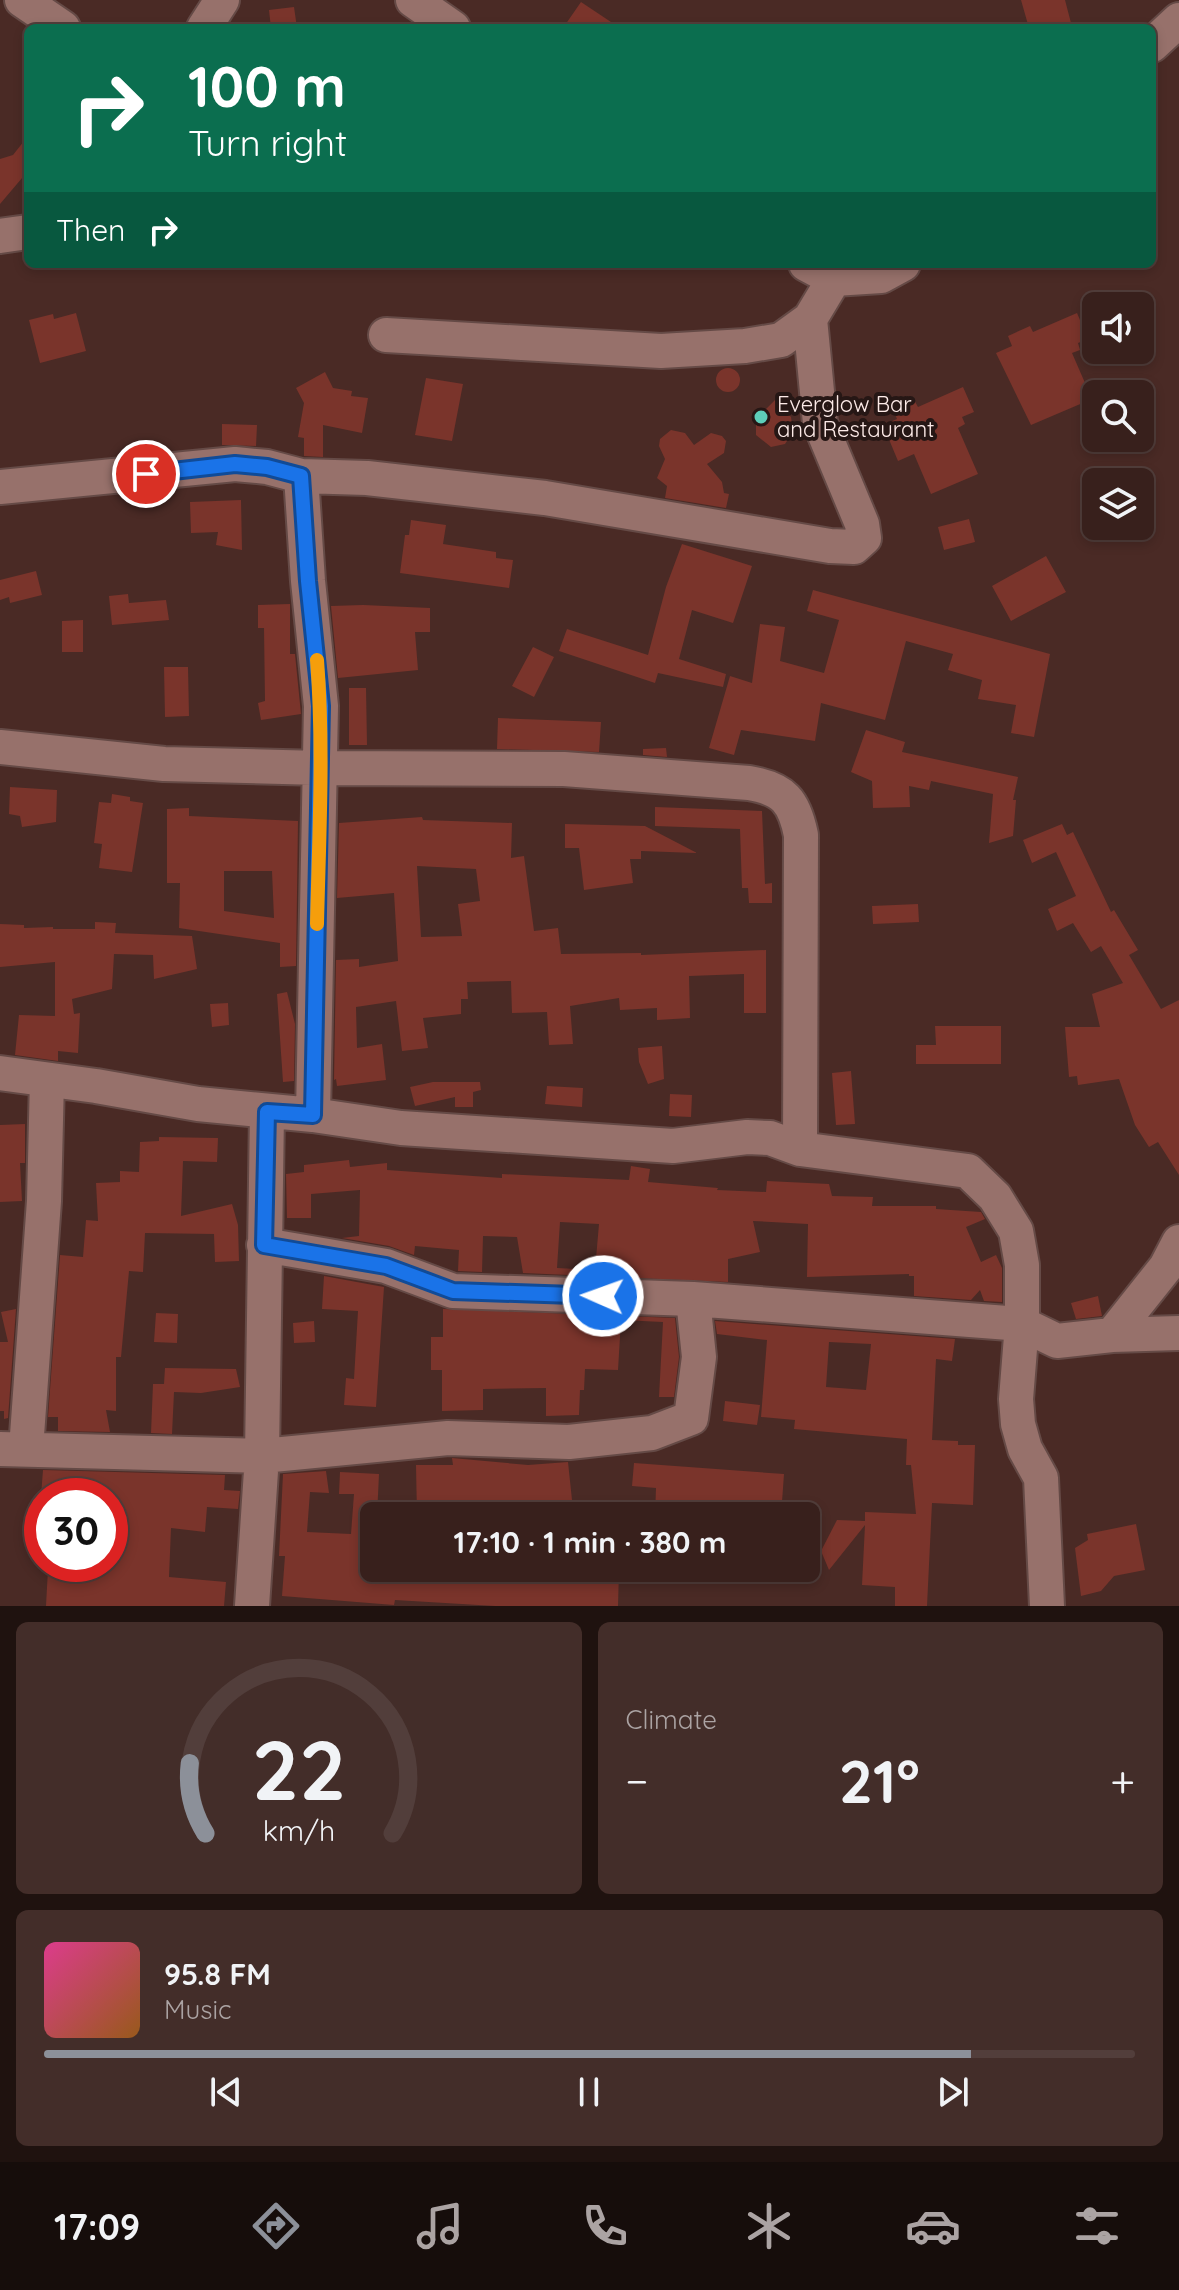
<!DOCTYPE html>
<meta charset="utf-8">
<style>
:root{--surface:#38201c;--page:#432d29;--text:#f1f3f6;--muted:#aba3a3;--line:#523e3b;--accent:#8c9099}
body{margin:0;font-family:Quicksand,sans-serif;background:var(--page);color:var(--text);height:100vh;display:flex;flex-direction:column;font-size:30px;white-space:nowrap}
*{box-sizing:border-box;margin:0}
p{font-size:26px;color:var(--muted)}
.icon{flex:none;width:44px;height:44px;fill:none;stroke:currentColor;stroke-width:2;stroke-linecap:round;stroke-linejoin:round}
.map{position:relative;height:1606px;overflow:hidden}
.sheet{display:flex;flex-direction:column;gap:16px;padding:16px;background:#1f120f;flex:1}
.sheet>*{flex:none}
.top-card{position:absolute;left:24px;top:24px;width:1132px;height:244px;border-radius:12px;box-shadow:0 4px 12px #0003,0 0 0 2px var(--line);background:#0b6e4f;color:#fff;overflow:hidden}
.fabs{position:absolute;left:1082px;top:292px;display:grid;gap:16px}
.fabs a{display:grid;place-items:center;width:72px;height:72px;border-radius:12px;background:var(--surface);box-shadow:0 4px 12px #0003,0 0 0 2px var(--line);font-size:40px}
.speed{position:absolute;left:24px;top:1478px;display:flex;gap:16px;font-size:40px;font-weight:700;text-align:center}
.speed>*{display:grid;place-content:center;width:104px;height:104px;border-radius:50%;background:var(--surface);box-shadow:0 4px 12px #0003,0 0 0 2px var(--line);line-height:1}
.speed .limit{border:12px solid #d22;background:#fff;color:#111}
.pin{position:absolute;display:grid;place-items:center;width:68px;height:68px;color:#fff;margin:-34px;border:4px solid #fff;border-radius:50%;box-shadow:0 2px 8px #0007}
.me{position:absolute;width:88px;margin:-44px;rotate:272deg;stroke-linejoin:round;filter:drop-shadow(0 0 6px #0008)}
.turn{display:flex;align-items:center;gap:28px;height:168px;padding:0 32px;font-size:36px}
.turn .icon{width:104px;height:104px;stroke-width:2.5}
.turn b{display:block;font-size:56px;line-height:68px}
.then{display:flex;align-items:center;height:76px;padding:0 32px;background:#0003;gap:16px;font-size:30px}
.big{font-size:60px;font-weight:700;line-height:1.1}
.sheet .card{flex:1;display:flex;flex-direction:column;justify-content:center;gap:12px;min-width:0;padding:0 28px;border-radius:12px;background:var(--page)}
.sheet .dial{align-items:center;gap:0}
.dial svg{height:208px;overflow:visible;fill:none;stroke:var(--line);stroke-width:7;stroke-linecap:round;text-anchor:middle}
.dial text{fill:var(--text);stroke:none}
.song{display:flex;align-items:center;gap:24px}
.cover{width:96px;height:96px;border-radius:12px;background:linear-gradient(135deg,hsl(330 70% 55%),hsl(30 70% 35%))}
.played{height:8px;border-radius:4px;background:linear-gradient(90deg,var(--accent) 85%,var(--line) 85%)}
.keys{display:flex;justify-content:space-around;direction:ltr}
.heat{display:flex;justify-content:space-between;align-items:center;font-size:44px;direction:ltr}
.sheet .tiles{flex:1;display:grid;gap:16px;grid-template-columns:1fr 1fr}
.card:last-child{grid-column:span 2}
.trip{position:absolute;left:360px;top:1502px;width:460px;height:80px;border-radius:12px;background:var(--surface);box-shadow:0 4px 12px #0003,0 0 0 2px var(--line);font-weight:700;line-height:80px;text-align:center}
.tabs{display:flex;height:128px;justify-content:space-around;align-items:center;background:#160d0b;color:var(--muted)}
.tabs .icon{width:56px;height:56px}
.tabs .active{color:var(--accent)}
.tabs b{font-size:36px;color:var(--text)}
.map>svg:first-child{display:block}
.building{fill:#7a342b;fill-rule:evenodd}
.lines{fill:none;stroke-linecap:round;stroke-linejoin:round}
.minor-casing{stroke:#654a46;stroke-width:38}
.minor{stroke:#97716b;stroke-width:34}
.route-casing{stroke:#114b97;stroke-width:20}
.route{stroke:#1a73e8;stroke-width:14}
.slow{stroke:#f59e0b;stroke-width:14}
.poi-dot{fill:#5dceb9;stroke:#261715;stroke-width:3}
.labels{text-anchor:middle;stroke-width:8;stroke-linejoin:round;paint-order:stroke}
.poi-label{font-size:22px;fill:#fdebe8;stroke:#261715;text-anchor:start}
</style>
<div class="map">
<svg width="1179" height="1606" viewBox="0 0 1179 1606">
<rect width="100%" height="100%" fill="#4a2a25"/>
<path class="building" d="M1021,0H1065L1071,23L1052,28H1029Z
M581,2L620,28H563Z
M294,7L297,28H271L269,10Z
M28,136V171L0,204V159L13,155Z
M76,313L86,351L40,363L29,320L53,314L54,319Z
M1077,313L1088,339L1078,343L1080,350L1072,353L1092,399L1031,425L996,353L1012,346L1008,336L1030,326L1033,332Z
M716 380a12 12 0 1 1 24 0a12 12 0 1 1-24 0Z
M325,372L333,388L352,391L351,396L368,398L362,433L323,425V457L304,456V438L298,437L304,403L296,388Z
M426,378L463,384L452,441L415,435Z
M963,387L974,412L962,417L965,424L958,428L978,474L931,494L914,454L898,461L883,425L897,419L892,407L913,398L918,407Z
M775,400L791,417L793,432L785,444L771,447L756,435V424L758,417Z
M222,424L257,425L256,446L222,445Z
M671,430L685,433L694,445L711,433L722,436L726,441L724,453L707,464L722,482L724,493L729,494L726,508L665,498L667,486L657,478L665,459L659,446L660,439Z
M241,500L242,550L216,545L218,532L191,533L190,502Z
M969,519L975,542L944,550L938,527Z
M411,520L446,525L443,544L496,552V558L513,560L509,588L400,573L405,535H409Z
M682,544L752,566L733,623L692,610L679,659L726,674L723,687L658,673L655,683L559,651L567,629L648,655L666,587Z
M1046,556L1066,592L1011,621L992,586Z
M36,571L42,595L10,603L9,597L0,600V580Z
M813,590L1050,654L1034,737L1011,733L1016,705L978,699L982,680L948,670L953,654L906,641L885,720L821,703L815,741L741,730L734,755L709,748L730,676L752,683L760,624L785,627L780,661L824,673L839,620L807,611Z
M128,594L129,603L166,600L169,620L112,625L109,596Z
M290,604V654H295L301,714L261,720L258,703L265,701L264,628H258V605Z
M363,605L430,608V632H415L418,670L338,678L331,606Z
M83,620V652H62V621Z
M533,647L554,657L534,697L512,686Z
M164,667H188L189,716L165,717Z
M349,688H366L367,745H349Z
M498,718L601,722L599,752L497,749Z
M866,730L905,742L902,752L1018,777L1013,800H1016L1013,836L989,843L993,794L931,781L929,790L909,786L910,807L873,808L872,781L851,772Z
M666,748L667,757L643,755V749Z
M10,787L57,790L56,822L22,827L20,816L9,814Z
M112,794L130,797V801L143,803L132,872L99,868L102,844L94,843L99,802L111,803Z
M655,807L762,811L765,884L772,883V903H749L748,888H742L740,829L655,826Z
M189,808V816L298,821L296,966L280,967V943L179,928L180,883H167V809ZM224,871H272L274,918L224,911Z
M422,817L423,820L512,823L511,858L524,856L534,931L558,928L561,954L641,953V955L766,950V1013H744V974L689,976L690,1018L657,1020V1008L620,1010L619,998L570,1006L573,1044L549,1045L547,1012L512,1013L511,981L467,982L468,999H461V1014L423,1018L428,1048L402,1051L396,1001L356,1007L357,1048L382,1044L386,1080L337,1086L336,1079L334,1080L336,960L359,959V967L398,961L394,893L337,898L339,823ZM417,866L476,869L480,901L458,904L462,936L421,937Z
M565,824L645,826L697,853L641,851V859H630L633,883L584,890L579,848H565Z
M1062,824L1067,835L1073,832L1111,912L1114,910L1138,950L1129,955L1161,1009L1179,1000V1175L1158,1142L1149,1147L1135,1125L1119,1079L1078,1085L1077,1076L1069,1077L1065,1027H1100L1092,994L1123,983L1101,946L1091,952L1073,923L1057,931L1048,909L1076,896L1056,852L1032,863L1023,840Z
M918,904L919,922L873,924L872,906Z
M95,922L116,923L115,933L192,936L197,969L154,979L153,955L114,954L112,989L72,999L74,1014L80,1013L78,1053L58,1051V1061L15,1055L19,1015L55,1016V962L0,967V924L24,925V928L53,927V929H95Z
M287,992L295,1024L294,1081L283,1082L277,994Z
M228,1003L229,1025L212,1027L210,1004Z
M935,1026H1001V1064H916V1045H936Z
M662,1046L664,1079L648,1084L639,1062L638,1048Z
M851,1071L855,1124L836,1125L832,1073Z
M433,1082H480L481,1090L473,1092V1107H455V1097L415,1106L410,1087Z
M547,1086L583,1088L582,1107L545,1104Z
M670,1094L692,1095L691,1117L669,1116Z
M25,1124V1163H20L22,1201L0,1202V1125Z
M159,1137L218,1138L217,1162L183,1161L181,1216L232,1204L238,1225L239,1261L215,1262L214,1234L145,1233L143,1272L129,1271L121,1357H116V1411L106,1410L110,1432L58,1431V1417H48L60,1255L83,1257L86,1220L98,1221L96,1183L120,1182V1171L139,1172L140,1142L159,1141Z
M349,1160L350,1167L387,1163V1170L502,1178V1174L629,1180L631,1166L650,1169L648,1182L718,1188L717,1190L766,1192L767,1181L829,1184L832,1196L873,1197L872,1206H936V1209L981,1212L985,1219L966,1227L981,1262L996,1255L1002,1268V1302L984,1301L980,1290L971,1300L914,1296V1276H909V1274L807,1277L808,1224L753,1221L760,1252L728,1259V1282L523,1273L517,1237L483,1236L482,1272L458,1271L459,1250L415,1246L414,1255L389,1246L342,1238L359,1236L360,1190L311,1194V1218H287L286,1174L304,1172V1165ZM560,1222L599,1224L595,1270L557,1268Z
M324,1276L384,1287L376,1407L344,1405L346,1378L354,1379L358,1311L322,1309Z
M1098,1296L1102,1316L1076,1319L1071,1303Z
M16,1309L8,1418L4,1419V1411H0V1342H8L1,1312Z
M443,1309L675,1318L679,1357L674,1397H659L663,1322L621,1320L618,1370L585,1369L584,1390H580L579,1415L546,1416V1388L483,1389V1410L442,1411V1370H431V1337H443Z
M156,1313L178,1314L177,1343L154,1342Z
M314,1321L315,1342L294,1343L293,1323Z
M715,1321L955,1339L952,1361L936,1359L932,1440L958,1441V1445H975L973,1505L932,1503L927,1606H895V1587L862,1585L865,1525L829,1570L821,1551L837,1520L865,1521V1512L916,1514L911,1465H906L907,1439L794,1429L795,1420L761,1417L767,1340L717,1334ZM829,1342L871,1344L866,1390L826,1387Z
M165,1368L236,1369L240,1387L201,1393L174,1392L172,1434L151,1433L153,1384H164Z
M725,1401L760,1405L757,1425L723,1421Z
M452,1458L528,1465L568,1462L572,1500L536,1504L537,1512L476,1507V1516H417L416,1465H453Z
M634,1463L784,1474L781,1516H655L656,1488L632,1486Z
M43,1470L225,1475L224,1490L240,1491L238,1509L207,1507L205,1532L171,1528L169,1577L226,1582L224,1606H46L48,1569L110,1572L116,1496H41Z
M326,1471L329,1493L310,1492L307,1532L351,1534L354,1494H339L340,1472L379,1474L377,1516H374V1577L487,1584L486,1568L619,1570L618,1606H495L395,1600L394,1605L282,1596L285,1556H279L283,1474Z
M1136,1524L1145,1570L1114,1576L1101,1591L1081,1596L1075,1548L1088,1540L1087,1534Z"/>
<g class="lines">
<defs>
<path id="minor" d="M22,0L63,28
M413,0L453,28
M204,28L222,0
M1152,45L1179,20
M0,236L28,232
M806,264L834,279L881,276L903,264
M386,335L661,351L745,346L781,340L810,319L834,279
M301,476L308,581L321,706L313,1115
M0,487L235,464L267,467L301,476L367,478L545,498L830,546L854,547L864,538L862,524L820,423L810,319
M0,747L164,764L321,768L564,769L749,783C784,789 794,801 801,835L800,1149
M0,1073L96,1086L198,1104L313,1115L401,1128L673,1146L747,1137L770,1138L800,1149L968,1171L995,1197L1016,1231L1022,1265V1324L1016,1399L1018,1424L1025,1449L1041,1478L1047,1606
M264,1245L386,1266L453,1291L693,1299L1022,1324L1057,1341L1112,1335L1179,1333
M1112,1335L1166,1267L1179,1242
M0,1449L262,1456L448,1438L569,1442L652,1433L691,1418L699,1357L693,1299
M26,1449L44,1201L47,1080
M252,1606L262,1456L267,1112"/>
</defs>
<use href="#minor" class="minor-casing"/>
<use href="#minor" class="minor"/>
</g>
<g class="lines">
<defs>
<path id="route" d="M146,474L235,464L267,467L301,476L308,581L321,706L313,1115L267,1112L264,1245L386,1266L453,1291L603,1296"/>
</defs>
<use href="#route" class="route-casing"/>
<use href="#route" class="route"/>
<path class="slow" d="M317,660C324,748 319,836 317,924"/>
</g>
<circle class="poi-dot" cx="761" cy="417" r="8"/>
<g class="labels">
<g class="poi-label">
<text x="777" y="412">Everglow Bar<tspan x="777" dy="25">and Restaurant</tspan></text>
</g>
</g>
</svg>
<div class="fabs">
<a><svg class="icon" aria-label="sound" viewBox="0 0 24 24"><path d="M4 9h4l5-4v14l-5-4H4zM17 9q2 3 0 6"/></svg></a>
<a><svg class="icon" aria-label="search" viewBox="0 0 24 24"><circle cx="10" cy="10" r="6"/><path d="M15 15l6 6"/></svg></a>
<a><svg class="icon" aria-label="layers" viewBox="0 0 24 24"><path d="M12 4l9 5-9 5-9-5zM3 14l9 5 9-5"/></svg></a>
</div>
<div class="speed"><div class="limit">30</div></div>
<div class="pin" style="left:146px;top:474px;background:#d93025"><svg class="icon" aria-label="arrive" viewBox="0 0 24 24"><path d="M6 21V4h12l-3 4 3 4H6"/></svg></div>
<svg class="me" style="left:603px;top:1296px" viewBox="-20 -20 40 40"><circle r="17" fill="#1a73e8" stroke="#fff" stroke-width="3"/><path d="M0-11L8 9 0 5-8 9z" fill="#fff"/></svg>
<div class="trip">17:10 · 1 min · 380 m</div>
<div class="top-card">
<div class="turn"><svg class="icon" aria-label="right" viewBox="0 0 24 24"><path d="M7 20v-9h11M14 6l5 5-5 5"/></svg><div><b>100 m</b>Turn right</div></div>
<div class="then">Then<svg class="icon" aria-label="right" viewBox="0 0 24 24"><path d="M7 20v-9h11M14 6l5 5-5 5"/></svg></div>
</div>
</div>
<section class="sheet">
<div class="tiles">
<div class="card dial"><svg viewBox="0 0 100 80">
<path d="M14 69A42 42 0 1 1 86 69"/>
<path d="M14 69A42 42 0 0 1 8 42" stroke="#8c9099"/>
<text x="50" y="56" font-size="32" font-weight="700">22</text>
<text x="50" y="72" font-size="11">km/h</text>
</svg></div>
<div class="card"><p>Climate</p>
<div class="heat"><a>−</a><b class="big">21°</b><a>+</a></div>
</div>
<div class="card">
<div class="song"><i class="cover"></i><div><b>95.8 FM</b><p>Music</p></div></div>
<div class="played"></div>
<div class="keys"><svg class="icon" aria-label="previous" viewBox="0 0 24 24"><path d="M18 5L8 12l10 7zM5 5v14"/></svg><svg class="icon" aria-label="pause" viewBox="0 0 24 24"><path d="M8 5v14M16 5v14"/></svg><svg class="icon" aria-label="next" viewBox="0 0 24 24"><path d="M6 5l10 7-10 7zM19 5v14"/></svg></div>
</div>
</div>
</section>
<nav class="tabs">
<b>17:09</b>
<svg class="icon active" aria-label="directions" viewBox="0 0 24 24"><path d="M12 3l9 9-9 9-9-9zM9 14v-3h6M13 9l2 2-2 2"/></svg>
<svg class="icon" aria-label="music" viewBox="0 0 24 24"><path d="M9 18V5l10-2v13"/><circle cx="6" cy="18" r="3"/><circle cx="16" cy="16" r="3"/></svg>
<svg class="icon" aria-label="phone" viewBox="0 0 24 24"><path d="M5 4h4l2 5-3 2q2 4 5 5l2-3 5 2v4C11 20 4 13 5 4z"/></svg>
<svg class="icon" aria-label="climate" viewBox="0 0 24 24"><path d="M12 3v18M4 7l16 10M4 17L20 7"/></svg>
<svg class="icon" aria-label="car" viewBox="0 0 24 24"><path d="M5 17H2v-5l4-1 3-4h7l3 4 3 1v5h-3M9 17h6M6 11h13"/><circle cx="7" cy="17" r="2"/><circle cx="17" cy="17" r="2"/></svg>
<svg class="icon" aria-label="filters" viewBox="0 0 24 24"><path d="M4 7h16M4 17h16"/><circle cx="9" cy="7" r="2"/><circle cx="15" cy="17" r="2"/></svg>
</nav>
